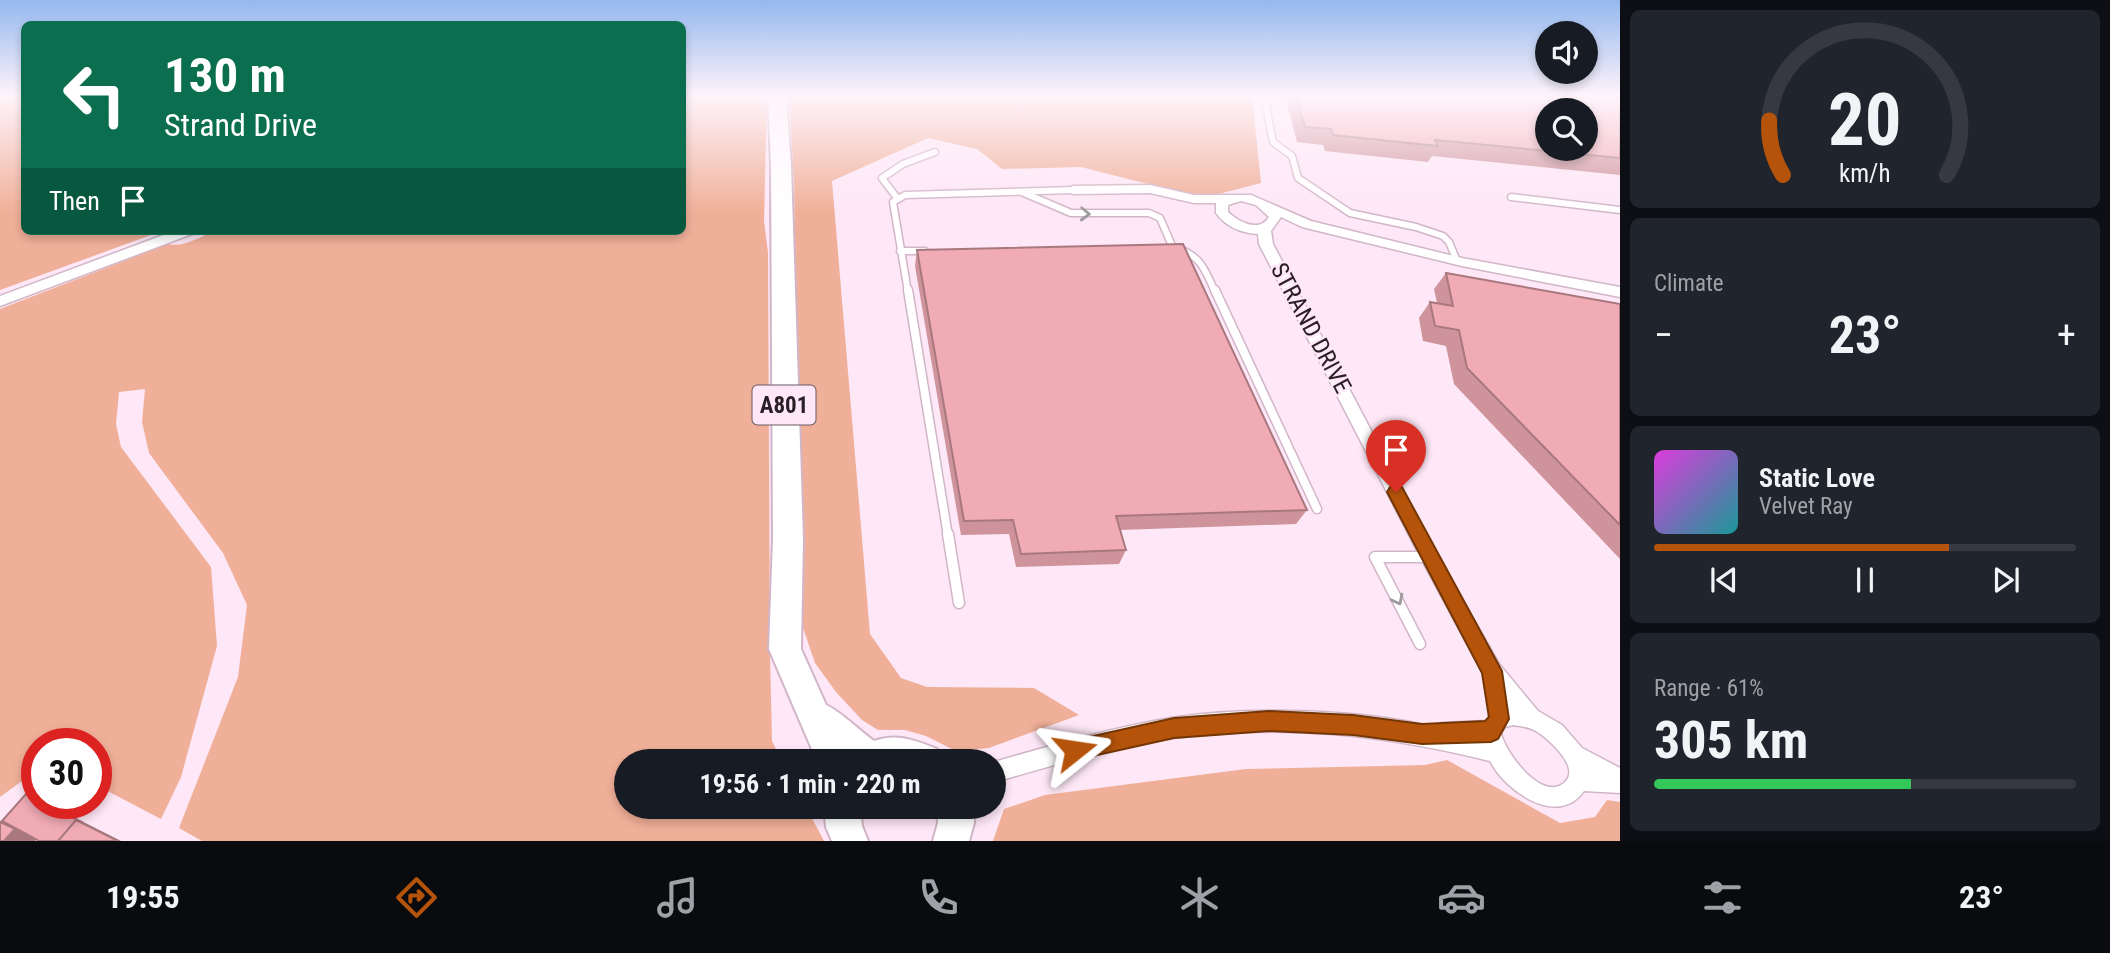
<!DOCTYPE html>
<meta charset="utf-8">
<style>
:root{--surface:#171b24;--page:#20242c;--text:#f1f3f6;--muted:#9ea1a6;--line:#363941;--accent:#b45309}
body{margin:0;font-family:"Roboto Condensed",sans-serif;background:var(--page);color:var(--text);height:100vh;display:flex;flex-direction:column;font-size:26px;white-space:nowrap}
*{box-sizing:border-box;margin:0}
p{font-size:23px;color:var(--muted)}
.icon{flex:none;width:38px;height:38px;fill:none;stroke:currentColor;stroke-width:2;stroke-linecap:round;stroke-linejoin:round}
.map{position:relative;flex:1;overflow:hidden}
.sheet{display:flex;flex-direction:column;gap:10px;padding:10px;background:#0d0f14;width:490px}
.sheet>*{flex:none}
.banner{position:absolute;left:21px;top:21px;width:665px;height:214px;border-radius:10px;box-shadow:0 4px 10px #0003;background:#0b6e4f;color:#fff;overflow:hidden}
.fabs{position:absolute;left:1535px;top:21px;display:grid;gap:14px}
.fabs a{display:grid;place-items:center;width:63px;height:63px;border-radius:50%;background:var(--surface);box-shadow:0 4px 10px #0003;font-size:35px}
.speed{position:absolute;left:21px;top:728px;display:flex;gap:14px;font-size:35px;font-weight:700;text-align:center}
.speed>*{display:grid;place-content:center;width:91px;height:91px;border-radius:50%;background:var(--surface);box-shadow:0 4px 10px #0003;line-height:1}
.speed .limit{border:10px solid #d22;background:#fff;color:#111}
.pin{position:absolute;display:grid;place-items:center;width:60px;height:60px;color:#fff;margin:-72px -30px;border-radius:50% 50% 50% 0;rotate:-45deg;box-shadow:0 0 7px #0007}
.pin .icon{rotate:45deg}
.me{position:absolute;width:77px;margin:-38px;rotate:75deg;stroke-linejoin:round;filter:drop-shadow(0 0 5px #0008)}
.turn{display:flex;align-items:center;gap:24px;height:147px;padding:0 28px;font-size:32px}
.turn .icon{width:91px;height:91px;stroke-width:2.5}
.turn b{display:block;font-size:49px;line-height:60px}
.then{display:flex;align-items:center;height:66px;padding:0 28px;background:#0003;gap:14px;font-size:26px}
.big{font-size:52px;font-weight:700;line-height:1.1}
.sheet .tile{flex:1;display:flex;flex-direction:column;justify-content:center;gap:10px;min-width:0;padding:0 24px;border-radius:10px;background:var(--page)}
.sheet .dial{align-items:center;gap:0}
.dial svg{height:182px;overflow:visible;fill:none;stroke:var(--line);stroke-width:7;stroke-linecap:round;text-anchor:middle}
.dial text{fill:var(--text);stroke:none}
.song{display:flex;align-items:center;gap:21px}
.cover{width:84px;height:84px;border-radius:10px;background:linear-gradient(135deg,hsl(300 70% 55%),hsl(180 70% 35%))}
.played{height:7px;border-radius:4px;background:linear-gradient(90deg,var(--accent) 70%,var(--line) 70%)}
.keys{display:flex;justify-content:space-around;direction:ltr}
.heat{display:flex;justify-content:space-between;align-items:center;font-size:38px;direction:ltr}
.charge{height:10px;border-radius:5px;background:linear-gradient(90deg,#34c759 61%,var(--line) 0)}
.trip{position:absolute;left:614px;top:749px;width:392px;height:70px;border-radius:35px;background:var(--surface);box-shadow:0 4px 10px #0003;font-weight:700;line-height:70px;text-align:center}
.tab-bar{display:flex;height:112px;justify-content:space-around;align-items:center;background:#090b0e;color:var(--muted)}
.tab-bar .icon{width:49px;height:49px}
.tab-bar .selected{color:var(--accent)}
.tab-bar b{font-size:32px;color:var(--text)}
main{display:flex;flex:1;min-height:0}
.map>svg:first-child{display:block}
.green{fill:#f0af98}
.lines{fill:none;stroke-linecap:round;stroke-linejoin:round}
.lane-far2-casing{stroke:#d1b6c7;stroke-width:9}
.lane-far1-casing{stroke:#d1b6c7;stroke-width:11}
.lane-casing{stroke:#d1b6c7;stroke-width:13}
.street-casing{stroke:#d1b6c7;stroke-width:3}
.primary-casing{stroke:#d1b6c7;stroke-width:4}
.lane-far2{stroke:#fff;stroke-width:6}
.lane-far1{stroke:#fff;stroke-width:8}
.lane{stroke:#fff;stroke-width:10}
.street{fill:#fff;fill-rule:evenodd}
.primary{fill:#fff;fill-rule:evenodd}
.wall{fill:#cf939c}
.shaded-wall{fill:#a9787f}
.building{fill:#f1abb5;stroke:#a9787f;stroke-width:2;fill-rule:evenodd}
.oneway{stroke:#9f9a9d}
.route{fill:#b45309;stroke:#753606;stroke-width:2}
.labels{text-anchor:middle;stroke-width:5;stroke-linejoin:round;paint-order:stroke}
.shield{fill:#fee7f6;stroke:#695b64;stroke-width:2}
.shield-label{font-size:23px;font-weight:bold;fill:#291f25}
.street-label{font-size:24px;fill:#291f25;stroke:#fee7f6}
</style>
<main>
<div class="map">
<svg width="1620" height="841" viewBox="0 0 1620 841">
<rect width="100%" height="100%" fill="#fee7f6"/>
<path class="green" d="M0,96H24V231H162L0,290Z
M683,96H767L764,221L768,253L770,655L772,741L782,761H626V807H806L824,841H202L179,828L238,677L247,605L223,553L149,453L142,422L145,389L119,392L116,424L121,447L211,567L217,646L181,777L161,819L96,785V744H37V770L0,797V309L168,244C183,248 200,237 214,231H682Z
M789,96H1252L1261,183L1203,198L1081,167L1002,169L977,149L928,138L832,181L870,634L901,678L927,687L1034,688L1079,715L989,748L956,751L926,736L905,730H878L862,720L836,692L815,663L802,625L794,183Z
M1447,760L1560,823L1595,817L1607,800L1620,802V841H993L1004,809L1045,795L1246,769L1425,765Z"/>
<g class="lines">
<defs>
<path id="lane-far2" d="M1264,96L1273,142L1292,156L1298,178L1350,213L1416,227L1443,236L1449,242L1457,261
M1024,193L1071,213H1149L1160,218L1173,248
M1511,197L1620,210
M897,198L882,178L903,164L935,152
M1179,249C1201,256 1206,272 1215,292
M900,251H925
M908,292L893,202L905,195L1073,190"/>
<path id="lane-far1" d="M908,290L948,536
M1215,290L1317,509"/>
<path id="lane" d="M948,534L959,603
M1420,644L1375,557H1429"/>
<path id="street" d="M1150,185L1194,195H1251L1311,221L1462,258L1620,287V297L1462,266L1302,227L1281,217L1271,231L1273,244L1435,552L1499,664L1538,711L1562,725L1582,748L1620,768V793L1584,791C1558,828 1505,791 1490,761C1384,735 1284,723 1174,738C1113,746 1053,766 994,782V762C1053,745 1111,728 1171,718C1246,706 1360,709 1433,727L1441,723L1486,721L1489,717L1483,673L1423,562L1259,244L1258,234C1241,233 1226,227 1216,213V203H1194L1150,193L1073,194L1067,190L1073,186ZM1241,201L1256,205L1269,217C1259,233 1239,222 1228,212V205ZM1513,725C1520,726 1528,727 1534,730C1546,736 1580,766 1566,781C1544,805 1505,753 1501,733L1505,727Z
M174,231H194L192,234L0,306V296Z"/>
<path id="primary" d="M768,96H786L791,165L803,539L801,649L826,705C840,711 860,731 874,741C897,733 915,740 937,749L942,761H817L769,649L773,539L771,165Z
M824,807H860L862,826L868,841H832L826,827Z
M937,807H973L974,823L969,841H933L938,823Z"/>
</defs>
<use href="#lane-far2" class="lane-far2-casing"/>
<use href="#lane-far1" class="lane-far1-casing"/>
<use href="#lane" class="lane-casing"/>
<use href="#street" class="street-casing"/>
<use href="#primary" class="primary-casing"/>
<use href="#lane-far2" class="lane-far2"/>
<use href="#lane-far1" class="lane-far1"/>
<use href="#lane" class="lane"/>
<use href="#street" class="street"/>
<use href="#primary" class="primary"/>
</g>
<path class="wall" d="M1285,96H1620V175L1432,156L1428,162L1325,151L1323,145L1297,142Z
M917,250L1307,510L1296,524L1120,530L1126,550L1119,564L1016,567L1009,534L961,535L915,266Z
M1446,273L1620,304V559L1454,384L1446,346L1423,341L1419,318L1430,302L1437,303L1434,289Z"/>
<path class="shaded-wall" d="M44,803H46L121,841H118Z
M0,821L17,828L37,838L35,841H4Z"/>
<path class="building" d="M1296,96H1620V158L1435,140L1438,146L1333,135L1331,129L1305,127ZM1547,110H1586V149H1547Z
M1183,244L1307,510L1116,516L1126,550L1021,554L1013,520L964,521L917,250Z
M1446,273L1620,304V525L1467,368L1459,330L1435,326L1430,302L1453,306Z
M26,794L37,800V803H44L83,823L76,820L58,841H39L2,821Z
M76,820L118,841H58Z
M0,822L15,829L4,841H0Z"/>
<defs><path id="oneway-chevron" d="M-2-3.5L2.5 0L-2 3.5" fill="none" stroke-width="1.6" stroke-linecap="round" stroke-linejoin="round" transform="scale(1.75)"/></defs>
<g class="oneway">
<use href="#oneway-chevron" transform="translate(1085 214) rotate(2)"/>
<use href="#oneway-chevron" transform="translate(1398 600) rotate(63)"/>
</g>
<linearGradient id="sky" x2="0" y2="1"><stop stop-color="#94b8ef"/><stop offset="0.45" stop-color="#fff4fb"/><stop offset="1" stop-color="#fff4fb" stop-opacity="0"/></linearGradient>
<rect width="1620" height="214" fill="url(#sky)"/>
<path class="route" d="M1396,485L1402,487L1502,671L1509,719L1498,739L1491,742L1422,744L1353,735L1269,731L1174,738L1075,760L1067,757L1064,750L1067,743L1075,740L1174,718L1269,711L1353,715L1422,724L1485,721L1489,717L1482,673L1387,492L1390,487Z"/>
<g class="labels">
<rect class="shield" x="752.5" y="385.5" width="63" height="39" rx="5"/>
<g class="shield-label">
<text x="784" y="413">A801</text>
</g>
<g class="street-label">
<text transform="translate(1311 328) rotate(62)" y="8">STRAND DRIVE</text>
</g>
</g>
</svg>
<div class="fabs">
<a><svg class="icon" aria-label="sound" viewBox="0 0 24 24"><path d="M4 9h4l5-4v14l-5-4H4zM17 9q2 3 0 6"/></svg></a>
<a><svg class="icon" aria-label="search" viewBox="0 0 24 24"><circle cx="10" cy="10" r="6"/><path d="M15 15l6 6"/></svg></a>
</div>
<div class="speed"><div class="limit">30</div></div>
<div class="pin" style="left:1396px;top:492px;background:#d93025"><svg class="icon" aria-label="arrive" viewBox="0 0 24 24"><path d="M6 21V4h12l-3 4 3 4H6"/></svg></div>
<svg class="me" style="left:1075px;top:750px" viewBox="-20 -20 40 40"><path d="M0-17L14 15 0 8-14 15z" fill="#b45309" stroke="#fff" stroke-width="4"/></svg>
<div class="trip">19:56 · 1 min · 220 m</div>
<div class="banner">
<div class="turn"><svg class="icon" aria-label="left" viewBox="0 0 24 24"><path d="M17 20v-9H6M10 6l-5 5 5 5"/></svg><div><b>130 m</b>Strand Drive</div></div>
<div class="then">Then<svg class="icon" aria-label="arrive" viewBox="0 0 24 24"><path d="M6 21V4h12l-3 4 3 4H6"/></svg></div>
</div>
</div>
<section class="sheet">
<div class="tile dial"><svg viewBox="0 0 100 80">
<path d="M14 69A42 42 0 1 1 86 69"/>
<path d="M14 69A42 42 0 0 1 8 45" stroke="#b45309"/>
<text x="50" y="56" font-size="32" font-weight="700">20</text>
<text x="50" y="72" font-size="11">km/h</text>
</svg></div>
<div class="tile"><p>Climate</p>
<div class="heat"><a>−</a><b class="big">23°</b><a>+</a></div>
</div>
<div class="tile">
<div class="song"><i class="cover"></i><div><b>Static Love</b><p>Velvet Ray</p></div></div>
<div class="played"></div>
<div class="keys"><svg class="icon" aria-label="previous" viewBox="0 0 24 24"><path d="M18 5L8 12l10 7zM5 5v14"/></svg><svg class="icon" aria-label="pause" viewBox="0 0 24 24"><path d="M8 5v14M16 5v14"/></svg><svg class="icon" aria-label="next" viewBox="0 0 24 24"><path d="M6 5l10 7-10 7zM19 5v14"/></svg></div>
</div>
<div class="tile"><p>Range · 61%</p><b class="big">305 km</b><div class="charge"></div></div>
</section>
</main>
<nav class="tab-bar">
<b>19:55</b>
<svg class="icon selected" aria-label="directions" viewBox="0 0 24 24"><path d="M12 3l9 9-9 9-9-9zM9 14v-3h6M13 9l2 2-2 2"/></svg>
<svg class="icon" aria-label="music" viewBox="0 0 24 24"><path d="M9 18V5l10-2v13"/><circle cx="6" cy="18" r="3"/><circle cx="16" cy="16" r="3"/></svg>
<svg class="icon" aria-label="phone" viewBox="0 0 24 24"><path d="M5 4h4l2 5-3 2q2 4 5 5l2-3 5 2v4C11 20 4 13 5 4z"/></svg>
<svg class="icon" aria-label="climate" viewBox="0 0 24 24"><path d="M12 3v18M4 7l16 10M4 17L20 7"/></svg>
<svg class="icon" aria-label="car" viewBox="0 0 24 24"><path d="M5 17H2v-5l4-1 3-4h7l3 4 3 1v5h-3M9 17h6M6 11h13"/><circle cx="7" cy="17" r="2"/><circle cx="17" cy="17" r="2"/></svg>
<svg class="icon" aria-label="filters" viewBox="0 0 24 24"><path d="M4 7h16M4 17h16"/><circle cx="9" cy="7" r="2"/><circle cx="15" cy="17" r="2"/></svg>
<b>23°</b>
</nav>
